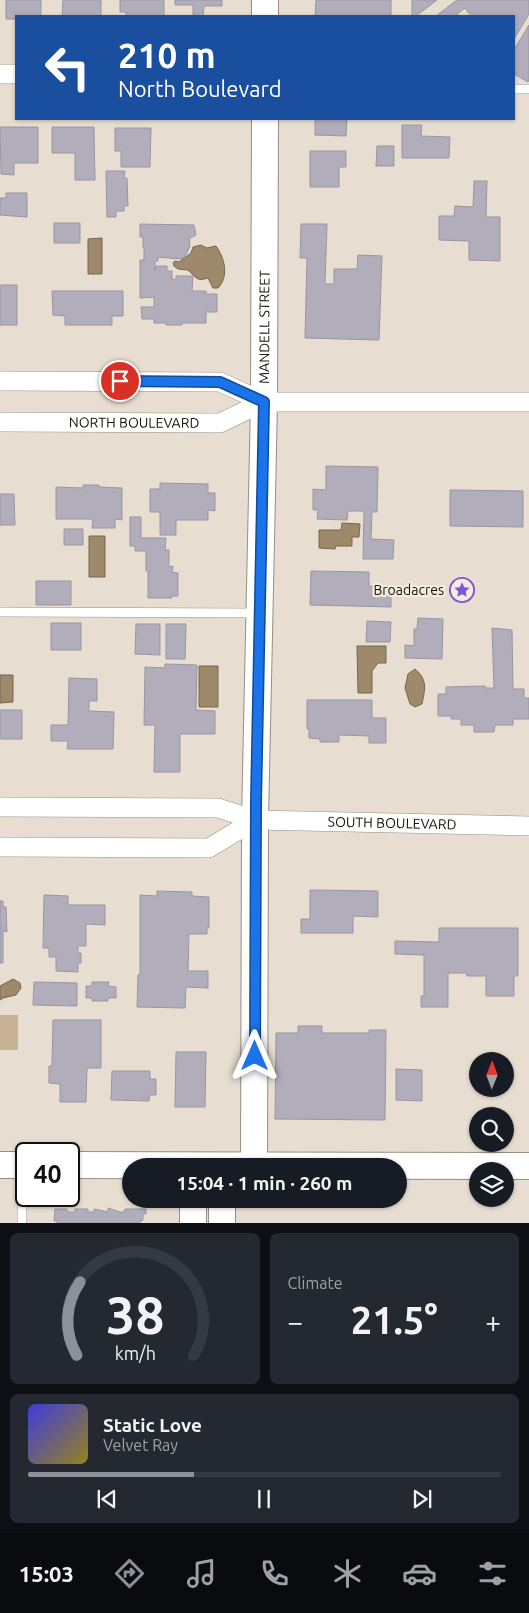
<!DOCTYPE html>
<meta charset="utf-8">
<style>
:root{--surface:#171b24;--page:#242831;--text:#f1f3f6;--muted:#9ea1a6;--line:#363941;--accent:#8c9099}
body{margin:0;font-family:Ubuntu,sans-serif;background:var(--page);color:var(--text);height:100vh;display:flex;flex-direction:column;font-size:19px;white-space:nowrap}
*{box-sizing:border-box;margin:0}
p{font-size:16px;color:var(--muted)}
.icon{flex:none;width:28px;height:28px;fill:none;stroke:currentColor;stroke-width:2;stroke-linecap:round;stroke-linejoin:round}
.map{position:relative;height:1223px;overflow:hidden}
.side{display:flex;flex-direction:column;gap:10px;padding:10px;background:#0d0f14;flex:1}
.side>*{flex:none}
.top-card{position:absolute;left:15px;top:15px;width:500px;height:105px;border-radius:0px;box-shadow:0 1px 4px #0004;background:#1a4fa0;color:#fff;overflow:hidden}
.needle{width:32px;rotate:1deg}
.tools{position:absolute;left:469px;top:1052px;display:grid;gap:10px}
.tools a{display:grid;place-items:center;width:45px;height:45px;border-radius:50%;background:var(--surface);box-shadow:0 1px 4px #0004;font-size:25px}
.speed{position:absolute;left:15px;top:1142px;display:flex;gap:10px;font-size:25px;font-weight:700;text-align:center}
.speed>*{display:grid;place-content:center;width:65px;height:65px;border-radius:50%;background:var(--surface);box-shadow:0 1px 4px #0004;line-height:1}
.speed .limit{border:2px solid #111;border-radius:8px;background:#fff;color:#111}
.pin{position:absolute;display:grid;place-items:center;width:42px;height:42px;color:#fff;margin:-21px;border:2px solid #fff;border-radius:50%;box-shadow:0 1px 5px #0007}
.me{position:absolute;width:55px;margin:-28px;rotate:0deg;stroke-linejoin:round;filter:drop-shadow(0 0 4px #0008)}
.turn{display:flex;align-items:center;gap:18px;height:105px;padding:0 20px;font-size:22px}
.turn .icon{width:65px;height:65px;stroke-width:2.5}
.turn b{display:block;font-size:35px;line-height:42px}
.big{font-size:38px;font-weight:700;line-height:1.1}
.side .tile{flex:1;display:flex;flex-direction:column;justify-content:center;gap:8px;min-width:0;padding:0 18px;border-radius:8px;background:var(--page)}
.side .dial{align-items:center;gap:0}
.dial svg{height:130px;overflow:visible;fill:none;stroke:var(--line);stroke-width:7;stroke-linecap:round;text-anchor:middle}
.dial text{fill:var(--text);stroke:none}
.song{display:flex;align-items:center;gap:15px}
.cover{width:60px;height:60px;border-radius:8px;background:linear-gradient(135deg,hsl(240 70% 55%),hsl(50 70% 35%))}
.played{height:5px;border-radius:2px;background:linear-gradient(90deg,var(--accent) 35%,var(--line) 35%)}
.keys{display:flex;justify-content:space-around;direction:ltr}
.heat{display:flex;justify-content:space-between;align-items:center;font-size:28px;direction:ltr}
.side .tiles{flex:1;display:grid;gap:10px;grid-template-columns:1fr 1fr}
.tile:last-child{grid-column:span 2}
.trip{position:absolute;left:122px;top:1158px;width:285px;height:50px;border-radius:25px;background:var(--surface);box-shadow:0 1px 4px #0004;font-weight:700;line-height:50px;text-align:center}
.menu{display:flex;height:80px;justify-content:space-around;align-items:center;background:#090b0e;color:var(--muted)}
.menu .icon{width:35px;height:35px}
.menu .active{color:var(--accent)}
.menu b{font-size:22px;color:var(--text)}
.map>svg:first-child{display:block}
.green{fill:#c7b393}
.water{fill:#9e8a6b;stroke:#76674f}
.building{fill:#b1adbb;stroke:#9995a3}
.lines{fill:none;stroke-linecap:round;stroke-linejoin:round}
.lane-casing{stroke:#968e82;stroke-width:10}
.street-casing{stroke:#968e82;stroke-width:20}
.secondary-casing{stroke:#968e82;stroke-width:28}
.lane{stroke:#fff;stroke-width:9}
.street{stroke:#fff;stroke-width:19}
.secondary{stroke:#fff;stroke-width:26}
.route-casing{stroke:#114b97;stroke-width:12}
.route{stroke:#1a73e8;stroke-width:9}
.labels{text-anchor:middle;stroke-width:4.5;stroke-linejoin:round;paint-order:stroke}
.street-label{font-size:14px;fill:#17140f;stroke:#f4ecde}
.poi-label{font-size:14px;fill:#17140f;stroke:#f4ecde;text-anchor:end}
</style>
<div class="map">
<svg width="529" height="1223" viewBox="0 0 529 1223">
<rect width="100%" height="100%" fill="#e7ded1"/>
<path class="green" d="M0,1015H18V1050H0Z"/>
<path class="water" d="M102,238V274H88V239Z
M201,245L207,248L216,246C225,258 229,277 218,288H213L208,278C196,282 196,277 188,270L178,269L174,266L173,263L175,261L179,262L191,253L193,247Z
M342,523L360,524L359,537H352V546H336L335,549L319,548V530H341Z
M89,536H105V577H89Z
M357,646H386V663H378L372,671V693H358Z
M199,666H218V707H199Z
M415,669C428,680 425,689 422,704L415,707L410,704L405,688L408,674Z
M0,675H13V702L0,703Z
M13,979L20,983L21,988L16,995L3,998L0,1000V986Z"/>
<path class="building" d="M6,0H41V16H16V19H6Z
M63,0H101V16H62Z
M120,0H164V16H126V12H120Z
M175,0H222V6H204L203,16H193V5H175Z
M316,0H391V16H315Z
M412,0H437L416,16H412Z
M457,0H529V14L514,39V16H471L465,8L457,14L459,16H436Z
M529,25V80L528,82L514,74V50Z
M315,119H347L346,136L315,135Z
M402,125H422L421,136L450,137L449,158H402Z
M0,127H38V163H14V175L1,174Z
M52,127H94L95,180H75V153H52Z
M115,128H151L150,167H121V151H115Z
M377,146H394V166H376Z
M310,151H346V167H339V187H310Z
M106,171H125L124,178H127L128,206H124V211H116V217H107Z
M474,181H487L486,217H500V261L469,260V241L439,240V216H454L455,206L473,207Z
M6,193H27V217L0,215V198H6Z
M54,223H80V243H54Z
M140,224L194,225L196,235L189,239L190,246L185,257L180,259L158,257V261H155V271L156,266H167V271H172V279L176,280V276H193L192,291H206V294H217V312H206V323H182V325H166V323H154V319H142L141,307H154V297L140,298V260H144V248H143V237H140Z
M301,224H327L325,284H334V269H357L358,255L382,256L379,340L305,338L307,258H300Z
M0,285H17V325H0Z
M52,291H123V316H112V325H65V316L53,315Z
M326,466L378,467L377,512H372L371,539L394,540L393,559H363L364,511H348L347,520L317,519L318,510H313V489L326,490Z
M160,483L208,484V493H215V511L208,510V520H176V535H160V512H150V489H160Z
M83,485H99V487L122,488V520L115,519V528H92L93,519H56V487L83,488Z
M450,490L523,491V527L450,526Z
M0,494H14L15,525H0Z
M130,517H141V538H166L165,550H169V567L173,566L172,572L178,573V596H172V598H148V571H146V551H135V546H130Z
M64,529H83V545H64Z
M311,571L369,572V586L391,587V607L310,605Z
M36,581H71V605H36Z
M418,618L443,619L442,659L405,658V645L414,646V629H417Z
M367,621L391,622L390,642H366Z
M51,623H81V650H51Z
M136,624H160V655L135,654Z
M166,624H186L185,659H166Z
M492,628L512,630L513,689H524V698H529V719H513V725H495L494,732H474V725H461V719H451V716H438V694H446V687L485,686L486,688H494Z
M165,664L197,665L196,710L215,711V734H180V772H154L155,725H144L145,667L165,668Z
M69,678L97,679V701H89V711L114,712L113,749H67L68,741H51V725H68Z
M307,700H372V718H386V743H369V736L339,735V742H320V739L309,738V729H307Z
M0,710H22V739H0Z
M310,890L378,891V917L353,916V933H301V919H310Z
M157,891L192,892V896L209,897V928H207V934H189L188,971H208V988L186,987L185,1008L137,1007L138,975H140V895L157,896Z
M44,895L68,896V905H105V925L86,924V946H78V953H81V963H78V972L56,971V957H49V948H43Z
M0,901H3V907H6L7,932L3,931V963H0Z
M439,928H518V976H514V996H486V976H467L466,973H448V1007H421V996H424V955L395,954V941L439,942Z
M34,982L77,983V1006L33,1005Z
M92,982H109L108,986L116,987V998H108V1001H92V998H86V986H92Z
M53,1020H101V1068H87L86,1102H60V1084L49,1083V1066H52Z
M298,1026H322V1033H369V1030H386L385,1120L275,1119L276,1033H298Z
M176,1052H206L205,1107H175Z
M396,1069L422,1070V1101L396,1100Z
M112,1071H150V1079H156V1095H150L149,1101L111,1100Z
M108,1208L120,1212H124L125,1209H146V1214H143V1220L139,1223H57V1221H54L55,1209H67V1212H75V1209H88V1212H94V1209L108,1212Z"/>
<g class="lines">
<defs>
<path id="lane" d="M514,89H529
M0,612L257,613
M22,1167V1223"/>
<g id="street">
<path d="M0,74H16"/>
<path d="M0,381L220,382L264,402"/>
<path id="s1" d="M0,422L220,423L264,402H529"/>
<path id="s2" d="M0,807L218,808L255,820L529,826"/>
<path d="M0,847L209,848L255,820"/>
</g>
<g id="secondary">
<path d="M265,0V16"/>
<path d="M0,1165H26"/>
<path d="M69,1165L529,1166"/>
<path id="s3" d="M254,1165L255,820L264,402L265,119"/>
<path d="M193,1223V1199"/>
<path d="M222,1223V1199"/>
</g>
</defs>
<use href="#lane" class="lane-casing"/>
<use href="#street" class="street-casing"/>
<use href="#secondary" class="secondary-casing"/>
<use href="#lane" class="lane"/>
<use href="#street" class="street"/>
<use href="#secondary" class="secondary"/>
</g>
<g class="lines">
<defs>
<path id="route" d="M120,381L220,382L264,402L256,802L255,1056"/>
</defs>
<use href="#route" class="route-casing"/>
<use href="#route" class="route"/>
</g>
<defs>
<symbol id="sight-ring" viewBox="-11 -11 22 22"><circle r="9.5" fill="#f4ecde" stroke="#8255ce" stroke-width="1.5"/><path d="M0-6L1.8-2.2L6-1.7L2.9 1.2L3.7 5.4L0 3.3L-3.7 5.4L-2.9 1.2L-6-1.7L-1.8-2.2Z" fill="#8255ce"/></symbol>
</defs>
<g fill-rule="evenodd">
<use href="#sight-ring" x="448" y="576" width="28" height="28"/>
</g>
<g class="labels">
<g class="street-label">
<text dy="5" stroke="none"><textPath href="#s3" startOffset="838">MANDELL STREET</textPath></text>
<text dy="5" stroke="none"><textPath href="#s1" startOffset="134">NORTH BOULEVARD</textPath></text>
<text dy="5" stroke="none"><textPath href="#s2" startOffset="394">SOUTH BOULEVARD</textPath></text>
</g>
<g class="poi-label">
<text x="444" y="595">Broadacres</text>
</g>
</g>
</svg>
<div class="tools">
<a><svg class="needle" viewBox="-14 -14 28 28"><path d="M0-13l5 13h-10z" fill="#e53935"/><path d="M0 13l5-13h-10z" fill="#9ea1a6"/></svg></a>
<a><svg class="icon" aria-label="search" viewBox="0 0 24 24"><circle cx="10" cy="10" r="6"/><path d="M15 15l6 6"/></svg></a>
<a><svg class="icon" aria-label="layers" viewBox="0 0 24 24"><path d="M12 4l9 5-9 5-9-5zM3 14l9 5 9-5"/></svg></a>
</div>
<div class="speed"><div class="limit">40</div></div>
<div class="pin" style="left:120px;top:381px;background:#d93025"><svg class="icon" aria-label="arrive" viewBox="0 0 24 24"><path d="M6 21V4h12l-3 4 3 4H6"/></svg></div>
<svg class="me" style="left:255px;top:1056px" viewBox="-20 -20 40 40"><path d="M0-17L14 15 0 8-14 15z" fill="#1a73e8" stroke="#fff" stroke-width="4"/></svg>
<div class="trip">15:04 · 1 min · 260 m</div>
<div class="top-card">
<div class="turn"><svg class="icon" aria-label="left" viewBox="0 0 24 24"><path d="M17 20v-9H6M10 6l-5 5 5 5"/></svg><div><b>210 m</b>North Boulevard</div></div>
</div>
</div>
<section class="side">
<div class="tiles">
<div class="tile dial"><svg viewBox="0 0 100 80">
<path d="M14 69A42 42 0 1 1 86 69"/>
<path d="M14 69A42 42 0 0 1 16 24" stroke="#8c9099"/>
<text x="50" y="56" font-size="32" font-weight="700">38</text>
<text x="50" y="72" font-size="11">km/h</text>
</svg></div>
<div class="tile"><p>Climate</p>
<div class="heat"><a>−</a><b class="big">21.5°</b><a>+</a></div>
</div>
<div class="tile">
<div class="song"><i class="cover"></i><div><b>Static Love</b><p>Velvet Ray</p></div></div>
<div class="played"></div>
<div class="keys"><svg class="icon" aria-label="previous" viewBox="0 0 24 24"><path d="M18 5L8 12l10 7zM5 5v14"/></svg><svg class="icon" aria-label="pause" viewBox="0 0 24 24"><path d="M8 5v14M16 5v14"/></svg><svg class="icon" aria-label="next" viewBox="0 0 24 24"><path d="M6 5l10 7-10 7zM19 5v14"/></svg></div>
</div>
</div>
</section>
<nav class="menu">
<b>15:03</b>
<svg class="icon active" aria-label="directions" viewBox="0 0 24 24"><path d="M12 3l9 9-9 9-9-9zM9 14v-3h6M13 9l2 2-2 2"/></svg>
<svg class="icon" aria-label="music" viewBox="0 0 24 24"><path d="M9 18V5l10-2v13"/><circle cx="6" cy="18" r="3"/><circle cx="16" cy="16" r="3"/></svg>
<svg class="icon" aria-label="phone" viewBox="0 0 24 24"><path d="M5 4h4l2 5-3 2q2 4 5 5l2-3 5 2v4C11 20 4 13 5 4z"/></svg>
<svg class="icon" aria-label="climate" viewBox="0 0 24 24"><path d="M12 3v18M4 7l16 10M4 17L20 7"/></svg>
<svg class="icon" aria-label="car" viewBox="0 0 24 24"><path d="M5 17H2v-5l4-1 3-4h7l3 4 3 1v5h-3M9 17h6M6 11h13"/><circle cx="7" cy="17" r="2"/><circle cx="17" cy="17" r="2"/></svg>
<svg class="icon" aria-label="filters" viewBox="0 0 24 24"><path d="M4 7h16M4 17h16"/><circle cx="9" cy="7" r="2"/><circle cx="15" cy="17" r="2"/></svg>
</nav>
